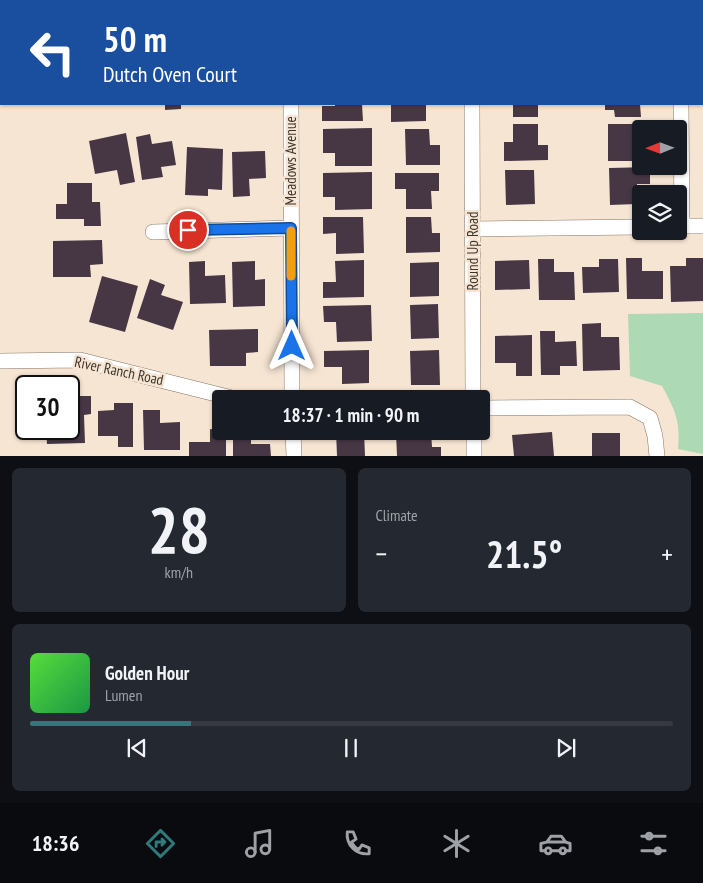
<!DOCTYPE html>
<meta charset="utf-8">
<style>
:root{--surface:#171b24;--page:#242831;--text:#f1f3f6;--muted:#9ea1a6;--line:#363941;--accent:#2f797a}
body{margin:0;font-family:"PT Sans Narrow",sans-serif;background:var(--page);color:var(--text);height:100vh;display:flex;flex-direction:column;font-size:19px;white-space:nowrap}
*{box-sizing:border-box;margin:0}
p{font-size:16px;color:var(--muted)}
.icon{flex:none;width:28px;height:28px;fill:none;stroke:currentColor;stroke-width:2;stroke-linecap:round;stroke-linejoin:round}
.map{position:relative;height:456px;overflow:hidden}
.sheet{display:flex;flex-direction:column;gap:12px;padding:12px;background:#0d0f14;flex:1}
.sheet>*{flex:none}
.banner{position:absolute;left:0px;top:0px;width:704px;height:105px;box-shadow:0 1px 4px #0004;background:#1a4fa0;color:#fff;overflow:hidden}
.needle{width:32px;rotate:269deg}
.buttons{position:absolute;left:632px;top:120px;display:grid;gap:10px}
.buttons a{display:grid;place-items:center;width:55px;height:55px;border-radius:5px;background:var(--surface);box-shadow:0 1px 4px #0004;font-size:25px}
.speed{position:absolute;left:15px;top:375px;display:flex;gap:10px;font-size:25px;font-weight:700;text-align:center}
.speed>*{display:grid;place-content:center;width:65px;height:65px;border-radius:50%;background:var(--surface);box-shadow:0 1px 4px #0004;line-height:1}
.speed .limit{border:2px solid #111;border-radius:8px;background:#fff;color:#111}
.pin{position:absolute;display:grid;place-items:center;width:42px;height:42px;color:#fff;margin:-21px;border:2px solid #fff;border-radius:50%;box-shadow:0 1px 5px #0007}
.me{position:absolute;width:55px;margin:-28px;rotate:0deg;stroke-linejoin:round;filter:drop-shadow(0 0 4px #0008)}
.turn{display:flex;align-items:center;gap:18px;height:105px;padding:0 20px;font-size:22px}
.turn .icon{width:65px;height:65px;stroke-width:2.5}
.turn b{display:block;font-size:35px;line-height:42px}
.big{font-size:38px;font-weight:800;line-height:1.1}
.sheet .card{flex:1;display:flex;flex-direction:column;justify-content:center;gap:8px;min-width:0;padding:0 18px;border-radius:8px;background:var(--page)}
.sheet .dial{align-items:center;gap:0}
.dial b{font-size:65px;line-height:1}
.song{display:flex;align-items:center;gap:15px}
.cover{width:60px;height:60px;border-radius:8px;background:linear-gradient(135deg,hsl(110 70% 55%),hsl(140 70% 35%))}
.played{height:5px;border-radius:2px;background:linear-gradient(90deg,var(--accent) 25%,var(--line) 25%)}
.keys{display:flex;justify-content:space-around;direction:ltr}
.heat{display:flex;justify-content:space-between;align-items:center;font-size:28px;direction:ltr}
.sheet .tiles{flex:1;display:grid;gap:12px;grid-template-columns:1fr 1fr}
.card:last-child{grid-column:span 2}
.trip{position:absolute;left:212px;top:390px;width:278px;height:50px;border-radius:5px;background:var(--surface);box-shadow:0 1px 4px #0004;font-weight:800;line-height:50px;text-align:center}
.tab-bar{display:flex;height:80px;justify-content:space-around;align-items:center;background:#090b0e;color:var(--muted)}
.tab-bar .icon{width:35px;height:35px}
.tab-bar .active{color:var(--accent)}
.tab-bar b{font-size:22px;color:var(--text)}
.map>svg:first-child{display:block}
.green{fill:#add9b5}
.building{fill:#473745}
.lines{fill:none;stroke-linecap:round;stroke-linejoin:round}
.minor-casing{stroke:#867666;stroke-width:16}
.minor{stroke:#fff;stroke-width:15}
.route-casing{stroke:#114b97;stroke-width:12}
.route{stroke:#1a73e8;stroke-width:9}
.slow{stroke:#f59e0b;stroke-width:9}
.labels{text-anchor:middle;stroke-width:5;stroke-linejoin:round;paint-order:stroke}
.street-label{font-size:15px;fill:#3c352d;stroke:#f7e5d3}
</style>
<div class="map">
<svg width="703" height="456" viewBox="0 0 703 456">
<rect width="100%" height="100%" fill="#f7e5d3"/>
<path class="green" d="M703,313V454L678,449C681,422 675,410 662,386L630,376L628,314Z"/>
<path class="building" d="M165,104H181V109L165,110Z
M335,104H362L363,121H322V106H335Z
M391,104H426V121L391,122Z
M513,104H538V117H513Z
M605,104H640L641,117H615L614,110H605Z
M513,124H538V145H548V160L504,161V142H513Z
M608,124H636L637,145H641V161H608Z
M372,128V166H335V153H323V129Z
M405,129H429L430,145H440V165H406Z
M126,133L135,182L120,185L117,170L95,174L89,141Z
M150,134L152,144L172,141L176,165L161,167L163,177L142,180L136,137Z
M187,147L223,149L222,190L208,189V196L185,195Z
M265,151L266,178L249,179L250,196L233,197L232,152Z
M650,167V184H637V204L610,205L609,168Z
M505,170H534L535,204L506,205Z
M372,172V209L335,210V197H323V173Z
M395,173H439V191H431L432,209H406V189H395Z
M67,183H92V202H100L101,226H84V219H56V204H67Z
M323,217H363L364,253L336,254V233L323,234Z
M406,217H431L432,233H440V252L406,253Z
M102,240L103,264L90,265L91,277H53V241Z
M626,258H642V271H663V299H627Z
M686,258H703V301L671,302L670,266H686Z
M538,259H554V272H574L575,300H539Z
M599,259H618L619,292L583,293L582,267H599Z
M364,260V297L323,298V282H336L335,261Z
M529,260L530,289L495,290V261Z
M205,261V276L225,275L226,303L190,304L189,262Z
M255,261V280L265,279V306L233,307L232,262Z
M439,262V296L410,297V263Z
M102,276L138,286L125,332L89,322Z
M150,279L165,285L161,295L183,302L173,330L137,318Z
M438,304L439,338L411,339L410,305Z
M371,305L372,341L337,342L336,322H324L323,306Z
M601,323V337H619L620,370L583,371L582,324Z
M258,329V352L246,353V366H210L209,330Z
M540,331H555V342L576,341L577,366H560V375H541Z
M532,335V376H516V363H495V336Z
M369,350V383L342,384V367H324V351Z
M439,350L440,385H411L410,351Z
M69,396H91V414L84,415L85,443L47,444L46,429H69Z
M114,403H133V447H118V436H98V411L114,410Z
M143,410H160V423L180,422V450H144Z
M210,429L226,431V456H189V442H210Z
M336,431H364L365,456H337Z
M233,432H251V444H270L271,456H233Z
M431,432L432,447H441V456H397L396,433Z
M552,432L554,456H514L512,435Z
M592,433H620V456H592Z"/>
<g class="lines">
<defs>
<path id="minor" d="M291,0V1
M471,0V1
M681,0V1
M291,104L292,399
M472,104L473,399
M681,104L682,226
M679,226H703
M474,229L641,227
M153,232L291,228
M0,361L80,360L236,399
M481,408L630,407L650,418L655,436L657,456
M293,431L294,456
M474,431V456"/>
</defs>
<use href="#minor" class="minor-casing"/>
<use href="#minor" class="minor"/>
</g>
<g class="lines">
<defs>
<path id="route" d="M188,230L291,228L292,346"/>
</defs>
<use href="#route" class="route-casing"/>
<use href="#route" class="route"/>
<path class="slow" d="M291,231V276"/>
</g>
<g class="labels">
<g class="street-label">
<text transform="translate(291 161) rotate(-90)" y="5">Meadows Avenue</text>
<text transform="translate(473 251) rotate(-90)" y="5">Round Up Road</text>
<text transform="translate(119 371) rotate(12)" y="5">River Ranch Road</text>
</g>
</g>
</svg>
<div class="buttons">
<a><svg class="needle" viewBox="-14 -14 28 28"><path d="M0-13l5 13h-10z" fill="#e53935"/><path d="M0 13l5-13h-10z" fill="#9ea1a6"/></svg></a>
<a><svg class="icon" aria-label="layers" viewBox="0 0 24 24"><path d="M12 4l9 5-9 5-9-5zM3 14l9 5 9-5"/></svg></a>
</div>
<div class="speed"><div class="limit">30</div></div>
<div class="pin" style="left:188px;top:230px;background:#d93025"><svg class="icon" aria-label="arrive" viewBox="0 0 24 24"><path d="M6 21V4h12l-3 4 3 4H6"/></svg></div>
<svg class="me" style="left:292px;top:346px" viewBox="-20 -20 40 40"><path d="M0-17L14 15 0 8-14 15z" fill="#1a73e8" stroke="#fff" stroke-width="4"/></svg>
<div class="trip">18:37 · 1 min · 90 m</div>
<div class="banner">
<div class="turn"><svg class="icon" aria-label="left" viewBox="0 0 24 24"><path d="M17 20v-9H6M10 6l-5 5 5 5"/></svg><div><b>50 m</b>Dutch Oven Court</div></div>
</div>
</div>
<section class="sheet">
<div class="tiles">
<div class="card dial"><b>28</b><p>km/h</p></div>
<div class="card"><p>Climate</p>
<div class="heat"><a>−</a><b class="big">21.5°</b><a>+</a></div>
</div>
<div class="card">
<div class="song"><i class="cover"></i><div><b>Golden Hour</b><p>Lumen</p></div></div>
<div class="played"></div>
<div class="keys"><svg class="icon" aria-label="previous" viewBox="0 0 24 24"><path d="M18 5L8 12l10 7zM5 5v14"/></svg><svg class="icon" aria-label="pause" viewBox="0 0 24 24"><path d="M8 5v14M16 5v14"/></svg><svg class="icon" aria-label="next" viewBox="0 0 24 24"><path d="M6 5l10 7-10 7zM19 5v14"/></svg></div>
</div>
</div>
</section>
<nav class="tab-bar">
<b>18:36</b>
<svg class="icon active" aria-label="directions" viewBox="0 0 24 24"><path d="M12 3l9 9-9 9-9-9zM9 14v-3h6M13 9l2 2-2 2"/></svg>
<svg class="icon" aria-label="music" viewBox="0 0 24 24"><path d="M9 18V5l10-2v13"/><circle cx="6" cy="18" r="3"/><circle cx="16" cy="16" r="3"/></svg>
<svg class="icon" aria-label="phone" viewBox="0 0 24 24"><path d="M5 4h4l2 5-3 2q2 4 5 5l2-3 5 2v4C11 20 4 13 5 4z"/></svg>
<svg class="icon" aria-label="climate" viewBox="0 0 24 24"><path d="M12 3v18M4 7l16 10M4 17L20 7"/></svg>
<svg class="icon" aria-label="car" viewBox="0 0 24 24"><path d="M5 17H2v-5l4-1 3-4h7l3 4 3 1v5h-3M9 17h6M6 11h13"/><circle cx="7" cy="17" r="2"/><circle cx="17" cy="17" r="2"/></svg>
<svg class="icon" aria-label="filters" viewBox="0 0 24 24"><path d="M4 7h16M4 17h16"/><circle cx="9" cy="7" r="2"/><circle cx="15" cy="17" r="2"/></svg>
</nav>
